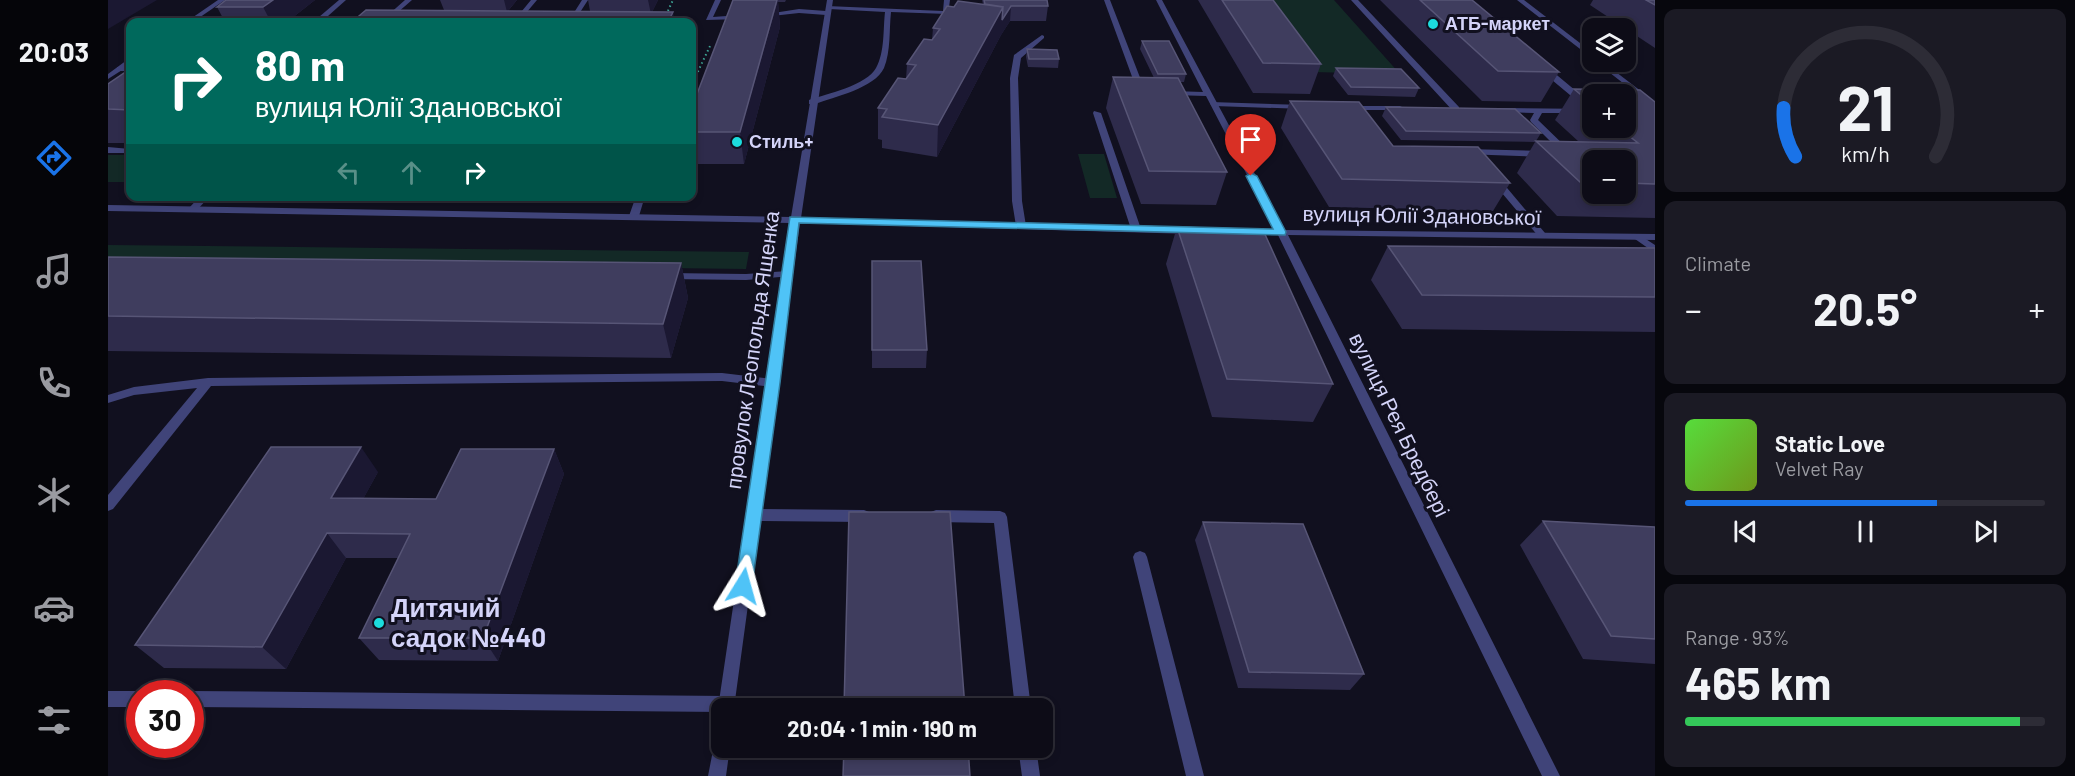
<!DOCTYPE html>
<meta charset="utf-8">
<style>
:root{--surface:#0d0c17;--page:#1b1a24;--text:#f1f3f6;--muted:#9a9ba1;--line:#2d2c36;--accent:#1a73e8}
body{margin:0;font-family:Barlow,sans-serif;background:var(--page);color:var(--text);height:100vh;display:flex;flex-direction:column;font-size:22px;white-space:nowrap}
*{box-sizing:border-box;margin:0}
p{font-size:20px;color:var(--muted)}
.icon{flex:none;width:33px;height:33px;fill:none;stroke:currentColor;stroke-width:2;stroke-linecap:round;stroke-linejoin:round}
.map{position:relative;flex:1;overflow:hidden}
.sheet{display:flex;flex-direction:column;gap:9px;padding:9px;background:#07070d;width:420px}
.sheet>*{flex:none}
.hud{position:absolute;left:18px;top:18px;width:570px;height:183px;border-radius:12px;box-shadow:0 3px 9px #0003,0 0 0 2px var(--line);background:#00695c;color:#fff;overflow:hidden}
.controls{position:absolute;left:1474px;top:18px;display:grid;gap:12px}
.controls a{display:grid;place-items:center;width:54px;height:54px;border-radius:12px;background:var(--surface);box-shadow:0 3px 9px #0003,0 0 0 2px var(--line);font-size:30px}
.speed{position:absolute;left:18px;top:680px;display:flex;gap:12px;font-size:30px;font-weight:700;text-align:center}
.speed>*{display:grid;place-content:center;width:78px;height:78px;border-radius:50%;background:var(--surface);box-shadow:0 3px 9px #0003,0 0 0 2px var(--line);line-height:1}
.speed .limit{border:9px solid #d22;background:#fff;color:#111}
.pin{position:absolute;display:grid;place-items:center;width:51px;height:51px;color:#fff;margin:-62px -26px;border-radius:50% 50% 50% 0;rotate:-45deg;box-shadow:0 0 6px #0007}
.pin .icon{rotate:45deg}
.me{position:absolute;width:66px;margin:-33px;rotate:8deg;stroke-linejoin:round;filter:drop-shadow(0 0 4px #0008)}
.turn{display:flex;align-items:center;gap:21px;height:126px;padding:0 30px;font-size:27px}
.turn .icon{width:78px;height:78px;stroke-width:2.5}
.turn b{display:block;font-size:42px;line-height:51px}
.lanes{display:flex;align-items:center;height:57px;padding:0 30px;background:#0003;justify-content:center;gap:30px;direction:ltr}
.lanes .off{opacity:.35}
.big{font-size:45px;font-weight:700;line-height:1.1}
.sheet .widget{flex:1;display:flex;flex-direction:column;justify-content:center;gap:9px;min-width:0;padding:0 21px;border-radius:12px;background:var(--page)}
.sheet .dial{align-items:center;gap:0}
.dial svg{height:156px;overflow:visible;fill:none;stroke:var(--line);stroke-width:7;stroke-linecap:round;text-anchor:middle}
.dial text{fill:var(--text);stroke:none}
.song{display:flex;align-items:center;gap:18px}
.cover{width:72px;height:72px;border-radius:9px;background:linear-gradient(135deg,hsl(110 70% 55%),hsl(80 70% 35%))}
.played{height:6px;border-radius:3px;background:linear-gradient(90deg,var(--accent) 70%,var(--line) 70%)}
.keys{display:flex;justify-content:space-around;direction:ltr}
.heat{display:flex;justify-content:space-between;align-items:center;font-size:33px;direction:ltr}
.charge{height:9px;border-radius:4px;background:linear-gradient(90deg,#34c759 93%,var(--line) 0)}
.trip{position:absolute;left:603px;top:698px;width:342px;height:60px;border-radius:12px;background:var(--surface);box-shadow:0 3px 9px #0003,0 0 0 2px var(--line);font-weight:700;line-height:60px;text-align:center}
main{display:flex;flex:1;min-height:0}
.menu{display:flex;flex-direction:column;width:108px;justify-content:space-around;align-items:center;background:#050509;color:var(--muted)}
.menu .icon{width:42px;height:42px}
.menu .current{color:var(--accent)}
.menu b{font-size:27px;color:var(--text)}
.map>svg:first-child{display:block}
.green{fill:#132926}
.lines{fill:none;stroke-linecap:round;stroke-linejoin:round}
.path{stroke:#3da494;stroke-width:2;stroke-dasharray:1.5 3;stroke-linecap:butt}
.service{fill:#404479;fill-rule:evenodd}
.minor{fill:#404479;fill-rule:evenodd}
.wall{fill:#2e2b4b;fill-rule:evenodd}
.shaded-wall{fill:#1b1832}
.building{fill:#3f3d5e;stroke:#575576;stroke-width:1.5}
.route{fill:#4fc3f7;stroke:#337fa1;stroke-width:1.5}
.poi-dot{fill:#1cdcdd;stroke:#11101f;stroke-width:2}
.labels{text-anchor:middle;stroke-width:6;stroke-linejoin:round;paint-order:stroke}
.far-poi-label{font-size:18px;font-weight:bold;fill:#d4d4f9;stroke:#11101f;text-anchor:start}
.street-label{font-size:21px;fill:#d4d4f9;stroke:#11101f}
.near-poi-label{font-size:26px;font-weight:bold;fill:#d4d4f9;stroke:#11101f;text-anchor:start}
</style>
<main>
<nav class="menu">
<b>20:03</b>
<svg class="icon current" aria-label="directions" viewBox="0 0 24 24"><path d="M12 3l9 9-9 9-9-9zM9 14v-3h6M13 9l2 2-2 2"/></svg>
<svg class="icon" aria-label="music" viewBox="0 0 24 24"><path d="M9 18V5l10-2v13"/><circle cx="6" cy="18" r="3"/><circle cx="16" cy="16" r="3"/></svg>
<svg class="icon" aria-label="phone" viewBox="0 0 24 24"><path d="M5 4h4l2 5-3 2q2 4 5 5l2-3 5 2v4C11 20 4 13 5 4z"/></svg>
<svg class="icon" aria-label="climate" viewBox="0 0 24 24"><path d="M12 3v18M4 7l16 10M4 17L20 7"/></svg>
<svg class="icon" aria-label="car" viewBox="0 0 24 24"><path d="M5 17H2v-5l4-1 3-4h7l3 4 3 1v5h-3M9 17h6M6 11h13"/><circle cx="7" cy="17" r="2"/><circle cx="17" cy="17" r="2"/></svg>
<svg class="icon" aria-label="filters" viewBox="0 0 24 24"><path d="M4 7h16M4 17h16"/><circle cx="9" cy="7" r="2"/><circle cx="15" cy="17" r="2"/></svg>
</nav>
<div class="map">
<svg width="1547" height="776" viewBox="0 0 1547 776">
<rect width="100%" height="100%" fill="#11101f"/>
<path class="green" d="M1150,0H1226L1292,74L1203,72Z
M970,154H996L1009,198H982Z
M0,155H22V182H0Z
M0,245L641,252L638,269L0,261Z"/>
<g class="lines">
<path class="path" d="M558,15L565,0
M561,19H578
M584,84L603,44"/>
<path class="service" d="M231,0H238L220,16H279L297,0H304L281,20L211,19V17Z
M423,0H429L413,19H409V17Z
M474,0H480L467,20H463L462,19Z
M607,0H613L605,17L632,15L635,17L632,19L598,20Z
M836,0H842L840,14L783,12C781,30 783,51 776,68C767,88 726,97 707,104H701V100C719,94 759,85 768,68C777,52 775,29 777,12L721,9L719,8V6L835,11Z
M1243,0H1250L1351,107V111H1345Z
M691,9L718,11L721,13L718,15L691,13L655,17L652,15Z
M934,35L936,36V38L913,58L910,78L914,201L918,226L913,229L908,226L904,201L902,78L906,55Z
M1432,66H1438L1480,101V105H1474L1432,70Z
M9,67H22V71H9Z
M1103,102L1196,105L1200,107L1196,109L1106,106L1102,104Z
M1237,106H1292L1296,108L1292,110H1237Z
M1390,108L1485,109V113H1434L1430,120L1461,150L1462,152L1458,155L1455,154L1423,122L1422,120L1426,113L1393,112H1390Z
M986,111L993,113L1033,229L1031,231L1028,232L1023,229L985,113Z
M0,147L22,149V153H0Z
M1358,149L1436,151L1440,154L1436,157L1355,154L1354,152Z
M1386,175L1389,176L1437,233V237H1431L1383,180V176Z
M92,196H102L88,211H82V207Z
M528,196H537L531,216L526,219L521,216Z
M1530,234L1547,245V253L1527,239L1525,237Z
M680,271L685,274L684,276L638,280L559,279L554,276L559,273L638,274Z
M614,373L665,379L671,383L665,387L614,381L103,386L5,509L0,511V495L89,388L26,395L0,403V395L26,387L100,378Z
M645,509L756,510L761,512L763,516L761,520L756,522L645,521L640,519L638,515L640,511Z
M828,510L892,511L897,513L899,517L923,708H907L886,523L828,522L823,520L821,516L823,512Z
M1032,551L1037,553L1039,557L1096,776H1078L1025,557L1027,553Z
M0,691H32L37,693H32V707H0Z
M82,691L619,696L625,698L627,704L626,708H614V712L82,707V693H77Z
M910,747H928L932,776H914Z"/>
<path class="minor" d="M110,0H117L85,22H78Z
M719,0H725L693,218L1084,228L1089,231L1084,234L692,223L626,708H614V714L610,708L682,223L0,211V205L683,217Z
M996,0H1002L1038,93L1037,95L1030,93Z
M1048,0H1054L1177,230L1547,234V240L1180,235L1452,776H1434L1170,235H1140L1135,232L1140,229H1167L1098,96L1064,95L1060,93L1064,91L1095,92Z
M1409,0H1416L1485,53V59Z
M19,60H22V65L0,79V74Z
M1488,62H1495L1547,102V108Z
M614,733V747H622L618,776H600L608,735Z"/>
</g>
<path class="wall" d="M118,0H207L179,22H117L109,7Z
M332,0H409L400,11H482L480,0H550L544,12L336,10Z
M625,0H678L677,2H670L672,27L636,164H584V132Z
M874,0H939L940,6L938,21H902L893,35L829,157L774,148V140L770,139V108L798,79L799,64L824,40L825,28L846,7L875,4Z
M1090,0H1165L1213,64L1202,94L1145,93Z
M1272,0H1364L1451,72L1433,102L1374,101Z
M1485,0H1547V48L1482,5Z
M1034,41L1078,74L1076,82H1072L1119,172L1108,205L1033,204L998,108L1005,77L1046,78L1032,49Z
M919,49L951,59L950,68L920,67L918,57Z
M1228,68L1311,88L1307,97L1240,95L1225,76Z
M1466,89L1547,102V218L1449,216L1409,173L1427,142L1293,140L1274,116L1278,107L1433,133L1428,141H1470L1447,120ZM1485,94L1518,128H1485ZM1485,160H1518V194H1485Z
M1182,101L1285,146L1402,183L1385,211L1221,207L1173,128Z
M0,109L22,110V143H0Z
M1069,227L1225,384L1205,422L1104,417L1058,264Z
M1280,246L1547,248V332L1294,329L1263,280Z
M0,257L573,263L580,298L563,358L0,351Z
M764,261L819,350L818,368H764Z
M446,449L456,474L390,661L271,660L251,638L290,558H238L178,669L56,668L27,645L270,472L255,499H328Z
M1435,521L1547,527V664L1475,659L1412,545Z
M1095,522L1256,674L1242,690L1130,688L1087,540Z"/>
<path class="shaded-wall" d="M0,0H49L0,29Z
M165,0H207L179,22H163L155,7Z
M396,0H409L399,12Z
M540,0H550L543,14Z
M670,0L672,27L636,164L632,132Z
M903,6L902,21L893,35L829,157L830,125L895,7Z
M565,12L567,22H560Z
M573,263L580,298L563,358L555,324Z
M253,447L270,472L242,523L223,498Z
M446,449L456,474L390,661L375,638Z
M219,533L238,558L178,669L154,647Z"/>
<path class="building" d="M118,0H165L155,7H109Z
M625,0H669L632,132H584V107Z
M876,0H939L940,6H903L894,20L895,7L877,4Z
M1114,0H1165L1213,64L1155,63Z
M1312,0H1364L1451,72L1390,71Z
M1538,0H1547V5Z
M850,1L895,7L830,125L774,117L779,109L770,108L790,78L798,79L808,65L799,64L816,39L824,40L832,29L825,28L839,6L846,7Z
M258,10L565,12L560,22H244Z
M1034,41H1061L1078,74H1050Z
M919,49L949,50L951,59H921Z
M1228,68L1293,69L1311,88L1243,87Z
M22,69V110L0,109V84Z
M1005,77L1070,78L1119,172L1041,171Z
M1466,89L1532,90L1547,102V184L1518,183V160H1485V183L1472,182L1428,141L1530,143L1511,128H1518V94H1485V105Z
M1182,101L1251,102L1285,146L1370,147L1402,183L1234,179Z
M1278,107L1407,109L1433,133L1298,131Z
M1069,227L1155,230L1225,384L1119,379Z
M1280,246L1547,248V297L1314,295Z
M0,257L573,263L555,324L0,316Z
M764,261H813L819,350H764Z
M163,447H253L223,498L328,499L353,449H446L375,638H251L302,534L219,533L154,647L27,645Z
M741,512H842L857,708H736Z
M1435,521L1547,527V639L1503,636Z
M1095,522L1195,524L1256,674L1141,672Z
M736,747H860L862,776H735Z"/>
<path class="route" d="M1143,173L1149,176L1178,232L1177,235L691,223L672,383L644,586L641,591L635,593L629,591L627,586L682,217L1165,229L1138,176Z"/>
<g class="poi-dot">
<circle cx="1325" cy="24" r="6"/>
<circle cx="629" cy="142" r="6"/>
<circle cx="271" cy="623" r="6"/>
</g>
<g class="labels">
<g class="far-poi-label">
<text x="1337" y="30">АТБ-маркет</text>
<text x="641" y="148">Стиль+</text>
</g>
<g class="street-label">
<text transform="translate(1314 216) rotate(1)" y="7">вулиця Юлії Здановської</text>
<text transform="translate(645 350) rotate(-82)" y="7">провулок Леопольда Ященка</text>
<text transform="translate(1291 425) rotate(64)" y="7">вулиця Рея Бредбері</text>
</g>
<g class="near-poi-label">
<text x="283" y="617">Дитячий<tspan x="283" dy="30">садок №440</tspan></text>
</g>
</g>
</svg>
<div class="controls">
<a><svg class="icon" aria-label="layers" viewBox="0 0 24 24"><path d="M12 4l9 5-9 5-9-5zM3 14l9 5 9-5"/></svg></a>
<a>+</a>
<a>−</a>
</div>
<div class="speed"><div class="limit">30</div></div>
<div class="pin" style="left:1143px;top:176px;background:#d93025"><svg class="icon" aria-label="arrive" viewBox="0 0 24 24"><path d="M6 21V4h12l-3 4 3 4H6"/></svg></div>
<svg class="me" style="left:635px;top:586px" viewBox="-20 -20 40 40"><path d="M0-17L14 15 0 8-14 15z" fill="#4fc3f7" stroke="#fff" stroke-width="4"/></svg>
<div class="trip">20:04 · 1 min · 190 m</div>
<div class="hud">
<div class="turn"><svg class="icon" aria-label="right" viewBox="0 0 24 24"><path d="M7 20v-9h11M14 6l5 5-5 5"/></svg><div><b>80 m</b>вулиця Юлії Здановської</div></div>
<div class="lanes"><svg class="icon off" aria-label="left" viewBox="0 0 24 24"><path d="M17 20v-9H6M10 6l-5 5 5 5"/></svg><svg class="icon off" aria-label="ahead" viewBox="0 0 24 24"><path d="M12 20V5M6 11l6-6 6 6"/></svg><svg class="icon" aria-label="right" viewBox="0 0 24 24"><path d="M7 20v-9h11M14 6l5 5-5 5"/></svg></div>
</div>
</div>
<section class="sheet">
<div class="widget dial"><svg viewBox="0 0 100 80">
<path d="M14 69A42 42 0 1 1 86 69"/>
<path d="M14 69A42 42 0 0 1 8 44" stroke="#1a73e8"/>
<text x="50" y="56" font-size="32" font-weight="700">21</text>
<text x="50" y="72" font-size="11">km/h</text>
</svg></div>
<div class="widget"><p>Climate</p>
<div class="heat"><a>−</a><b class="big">20.5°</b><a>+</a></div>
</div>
<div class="widget">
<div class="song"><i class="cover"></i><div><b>Static Love</b><p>Velvet Ray</p></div></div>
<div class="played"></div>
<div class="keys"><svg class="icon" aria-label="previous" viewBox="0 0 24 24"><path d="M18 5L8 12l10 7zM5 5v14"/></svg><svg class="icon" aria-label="pause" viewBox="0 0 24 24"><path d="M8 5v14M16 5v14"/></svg><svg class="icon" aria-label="next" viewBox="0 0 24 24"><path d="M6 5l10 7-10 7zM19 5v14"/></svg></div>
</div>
<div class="widget"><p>Range · 93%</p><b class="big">465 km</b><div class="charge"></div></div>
</section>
</main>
